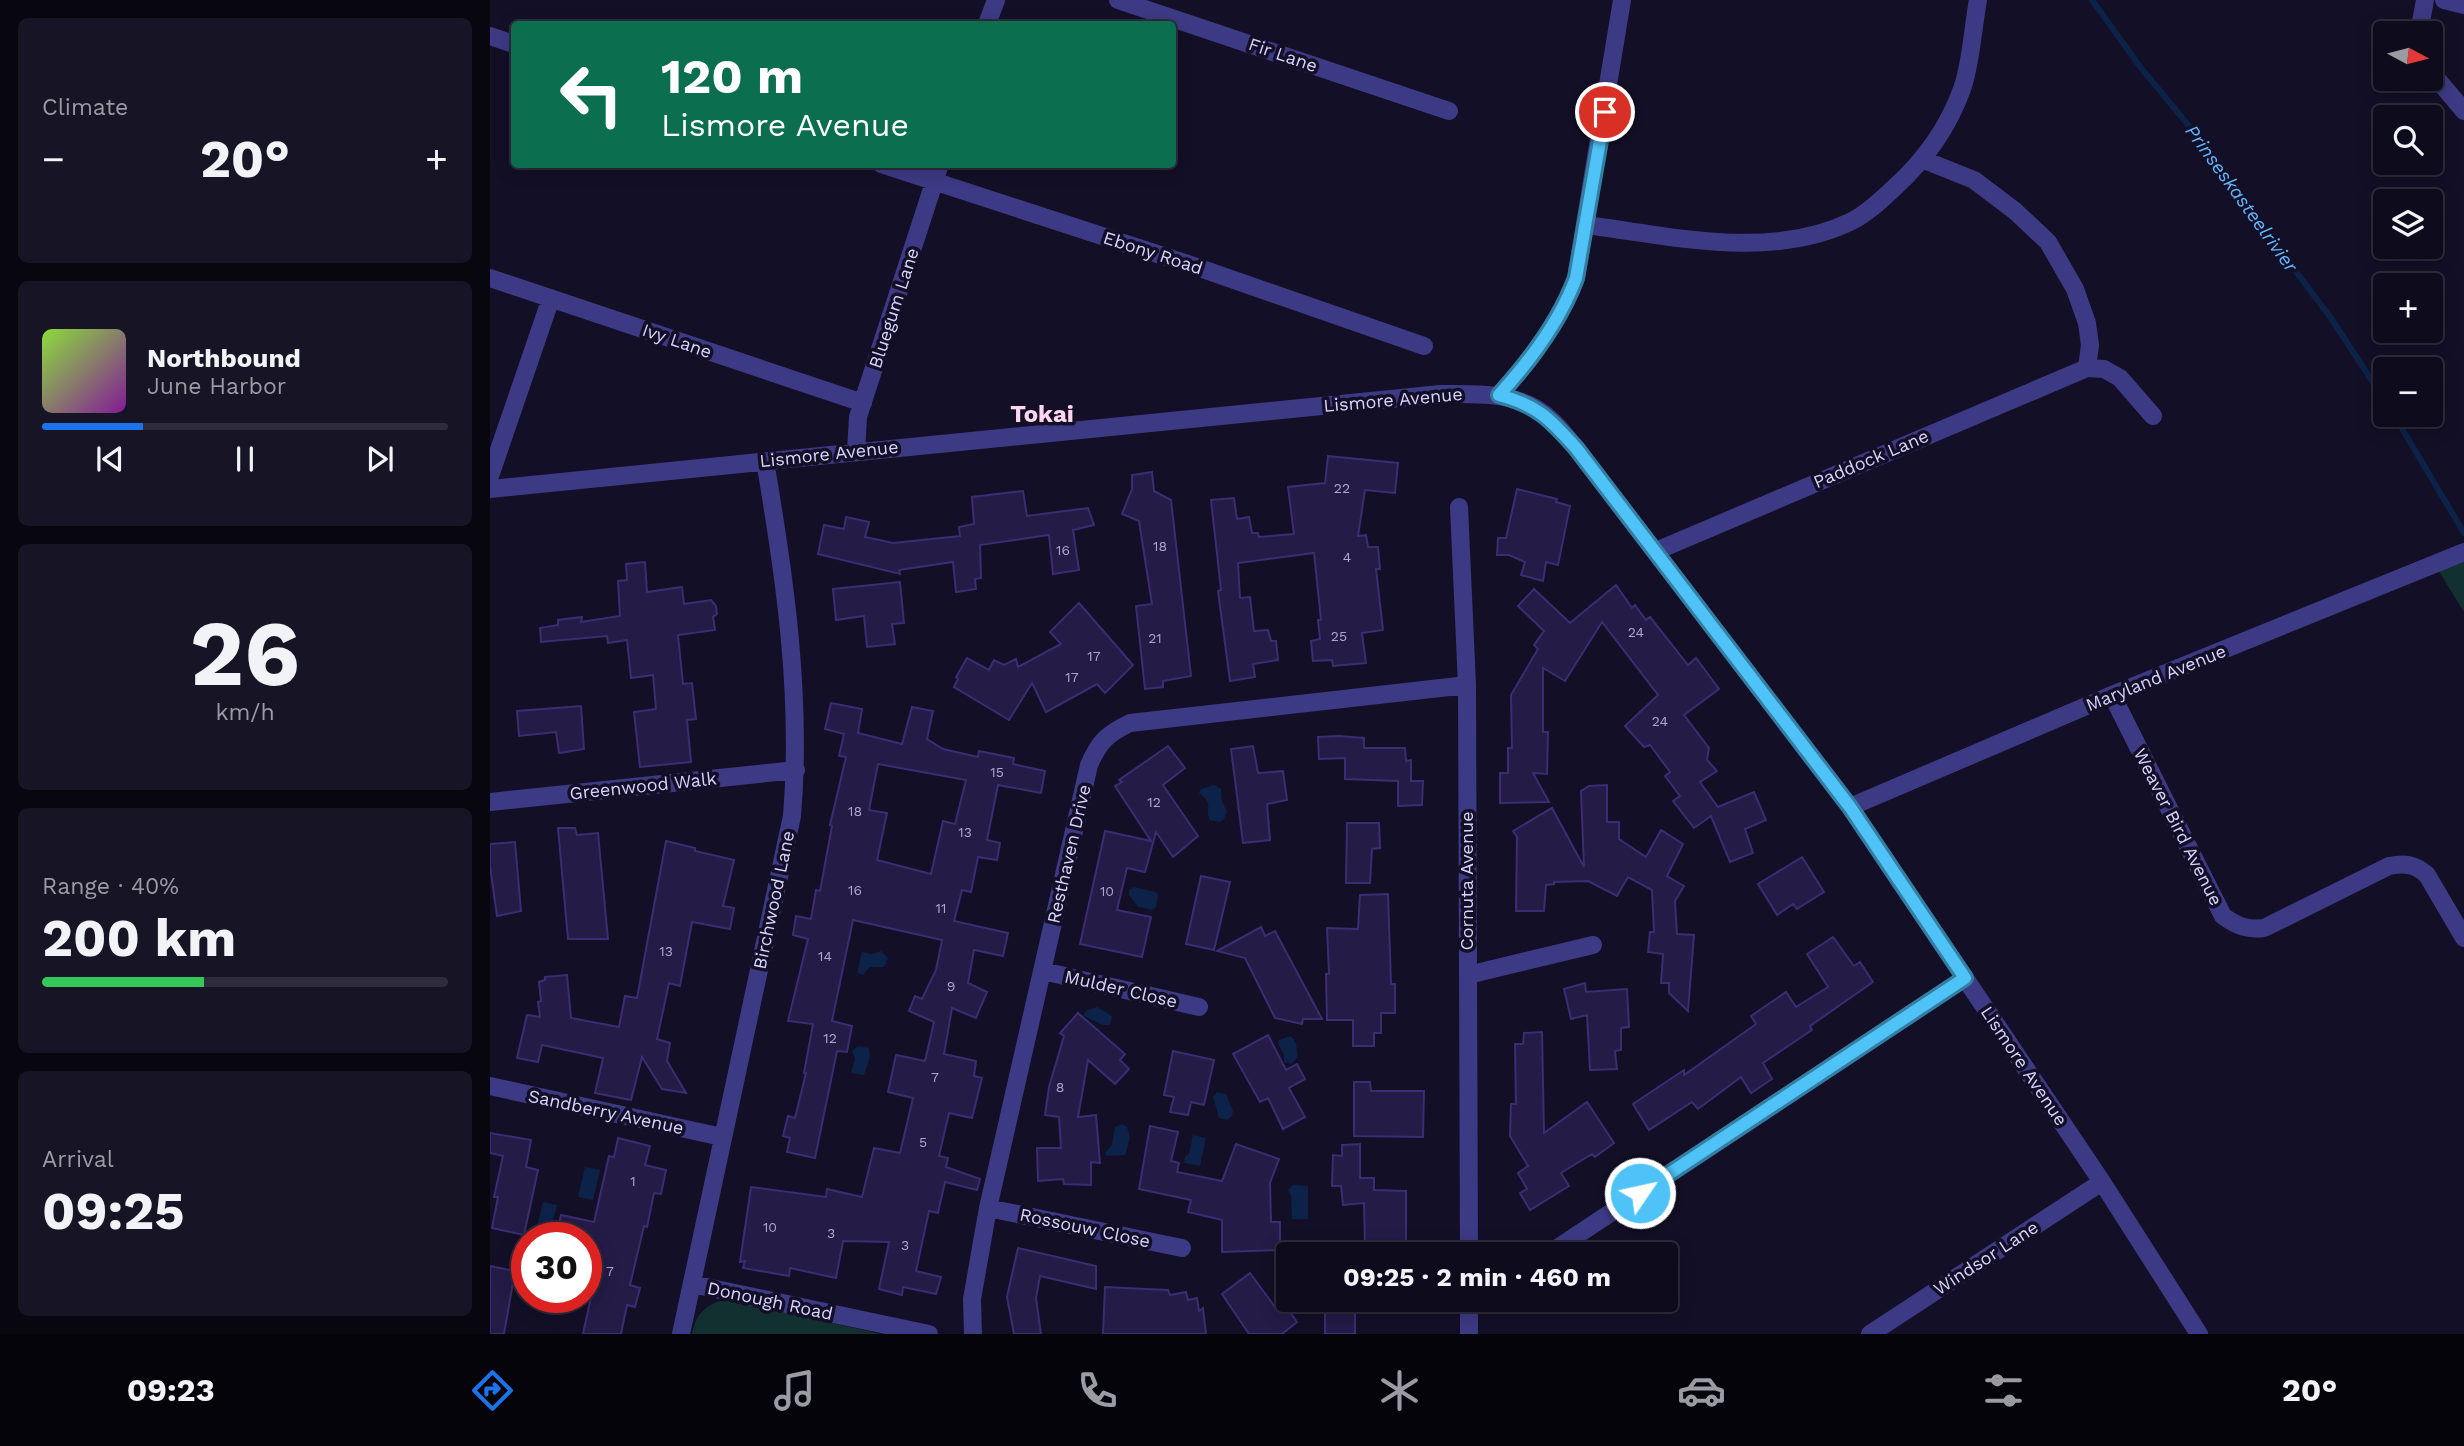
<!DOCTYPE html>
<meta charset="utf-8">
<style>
:root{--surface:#0e0b1c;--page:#171425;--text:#f1f3f6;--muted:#9b9ba3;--line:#2e2b3b;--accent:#1a73e8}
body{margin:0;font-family:"Work Sans",sans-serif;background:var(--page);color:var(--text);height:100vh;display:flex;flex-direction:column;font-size:26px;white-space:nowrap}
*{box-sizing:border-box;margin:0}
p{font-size:23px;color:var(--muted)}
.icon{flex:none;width:38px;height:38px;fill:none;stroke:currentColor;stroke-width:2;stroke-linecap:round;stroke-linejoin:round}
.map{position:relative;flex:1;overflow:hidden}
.panel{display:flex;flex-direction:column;gap:18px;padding:18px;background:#08060f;width:490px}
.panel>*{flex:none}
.banner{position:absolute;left:21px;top:21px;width:665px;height:147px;border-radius:7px;box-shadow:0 4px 18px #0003,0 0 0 2px var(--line);background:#0b6e4f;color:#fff;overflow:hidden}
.needle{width:46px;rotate:97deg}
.tools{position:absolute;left:1883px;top:21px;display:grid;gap:14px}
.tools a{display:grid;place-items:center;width:70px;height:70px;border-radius:7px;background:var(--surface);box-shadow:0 4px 18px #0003,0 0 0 2px var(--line);font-size:35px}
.speed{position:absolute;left:21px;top:1222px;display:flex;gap:14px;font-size:35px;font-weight:700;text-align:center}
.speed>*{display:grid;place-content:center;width:91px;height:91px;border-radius:50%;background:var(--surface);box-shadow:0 4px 18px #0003,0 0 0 2px var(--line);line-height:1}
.speed .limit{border:10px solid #d22;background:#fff;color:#111}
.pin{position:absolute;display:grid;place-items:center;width:60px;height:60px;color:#fff;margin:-30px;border:4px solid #fff;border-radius:50%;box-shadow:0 2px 7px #0007}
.me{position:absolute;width:77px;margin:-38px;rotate:56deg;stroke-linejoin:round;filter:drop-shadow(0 0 5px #0008)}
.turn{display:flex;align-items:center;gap:24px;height:147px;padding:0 35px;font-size:32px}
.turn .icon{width:91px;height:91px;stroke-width:2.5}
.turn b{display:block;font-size:49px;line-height:60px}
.big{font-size:52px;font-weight:700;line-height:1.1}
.panel .tile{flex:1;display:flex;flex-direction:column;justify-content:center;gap:10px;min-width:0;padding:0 24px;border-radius:10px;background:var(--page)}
.panel .dial{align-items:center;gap:0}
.dial b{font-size:91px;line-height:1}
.song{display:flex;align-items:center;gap:21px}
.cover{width:84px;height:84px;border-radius:10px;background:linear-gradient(135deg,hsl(90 70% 55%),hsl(290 70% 35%))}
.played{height:7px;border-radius:4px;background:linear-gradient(90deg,var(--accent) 25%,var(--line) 25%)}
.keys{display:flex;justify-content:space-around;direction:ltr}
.heat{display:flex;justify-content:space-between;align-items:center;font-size:38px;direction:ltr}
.charge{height:10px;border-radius:5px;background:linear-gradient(90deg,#34c759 40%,var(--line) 0)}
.trip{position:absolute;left:786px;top:1242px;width:402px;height:70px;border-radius:7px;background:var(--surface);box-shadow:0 4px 18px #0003,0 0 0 2px var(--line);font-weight:700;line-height:70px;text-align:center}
.tab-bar{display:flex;height:112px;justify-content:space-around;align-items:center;background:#06040b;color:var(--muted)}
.tab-bar .icon{width:49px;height:49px}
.tab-bar .selected{color:var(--accent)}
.tab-bar b{font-size:32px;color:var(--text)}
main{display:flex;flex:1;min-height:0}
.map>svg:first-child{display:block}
.green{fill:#12302f}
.water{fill:#0c2248}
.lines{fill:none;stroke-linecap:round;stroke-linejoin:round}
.stream{stroke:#0c2248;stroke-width:6}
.building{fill:#241b47;stroke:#3b2d73;stroke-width:2;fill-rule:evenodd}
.street{stroke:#3d3a85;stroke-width:18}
.route-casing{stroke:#337fa1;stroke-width:18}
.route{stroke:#4fc3f7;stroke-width:12}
.labels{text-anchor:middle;stroke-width:7;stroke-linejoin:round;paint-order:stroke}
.number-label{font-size:14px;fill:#aca6d1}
.street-label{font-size:18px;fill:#d9d4ff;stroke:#130f26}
.water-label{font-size:19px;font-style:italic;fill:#62b6ff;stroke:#130f26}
.district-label{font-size:24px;font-weight:bold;fill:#ffd6f0;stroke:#130f26}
</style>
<main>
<section class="panel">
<div class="tile"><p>Climate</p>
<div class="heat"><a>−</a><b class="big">20°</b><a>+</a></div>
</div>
<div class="tile">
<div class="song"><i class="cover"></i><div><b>Northbound</b><p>June Harbor</p></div></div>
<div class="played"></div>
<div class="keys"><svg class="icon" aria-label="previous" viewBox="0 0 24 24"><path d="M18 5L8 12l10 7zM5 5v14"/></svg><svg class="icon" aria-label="pause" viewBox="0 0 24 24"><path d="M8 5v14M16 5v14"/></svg><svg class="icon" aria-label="next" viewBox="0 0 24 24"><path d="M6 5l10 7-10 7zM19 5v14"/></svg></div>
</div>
<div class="tile dial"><b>26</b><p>km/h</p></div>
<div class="tile"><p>Range · 40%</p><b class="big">200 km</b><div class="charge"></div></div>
<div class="tile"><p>Arrival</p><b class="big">09:25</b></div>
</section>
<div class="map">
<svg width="1974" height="1334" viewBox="0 0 1974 1334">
<rect width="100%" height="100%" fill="#130f26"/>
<path class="green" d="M1974,552V612L1945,565Z
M236,1300L392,1334H202C206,1314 216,1303 236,1300Z"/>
<path class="water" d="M724,785L731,789L732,802L737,811L734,819L730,822L720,820C714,807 725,804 709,793L711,789Z
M644,887L666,892L668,896L666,907L662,910L648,907L639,895V890Z
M391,951L398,958L394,967H380L373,975L367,973L372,952L381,954Z
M607,1007L622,1016L620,1025H612L593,1015L597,1010Z
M801,1036L806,1043L808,1057L801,1064L794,1062V1055L788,1044L789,1040Z
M368,1046L379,1048L380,1057L374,1075L361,1073L365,1058L362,1051Z
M727,1092L736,1094L743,1111L742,1116L737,1120L729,1118L723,1097Z
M632,1124L637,1127L640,1138L635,1155L616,1156L615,1153L622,1144L625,1127Z
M703,1135L716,1138L710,1166L694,1163L695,1157L699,1154Z
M95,1167L110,1170L103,1200L88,1197Z
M803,1185L818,1186V1219H802L801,1195L798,1190Z
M53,1202L67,1205L60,1233L58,1236L51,1237L46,1230Z"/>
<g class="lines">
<path class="stream" d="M1602,0L1651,68L1733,167L1777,233L1841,318L1895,401
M1904,415L1974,533"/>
</g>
<path class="building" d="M838,456L908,463L905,493L875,490L868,536L876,535L878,547H888L890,569H886L893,630L872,633L876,663L843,666L842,660L823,661L821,641L830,639L828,620H831L824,553L748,563L750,598L760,597L764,631L778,630L781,641H786L788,660L763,664L765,677L740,681L728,591L731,590L721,500L744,498L747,519L759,517L762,533H768L769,537L804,534L798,487L835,483Z
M662,472L664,491L681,500L701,676L673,681V687L655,689L646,606L662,604L649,521L632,514L642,489V475Z
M1027,489L1067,499L1066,502L1080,506L1068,565L1056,562L1053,581L1031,575L1035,562L1019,555H1007L1008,538H1016Z
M533,491L537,516L598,508L604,525L583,530L589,570L563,574L559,535L490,545L491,578L485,579L486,589L466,592L463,562L409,570L410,574L328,554L334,525L354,529L356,517L379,522L375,537L403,543L470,536L469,527L484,524L482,497Z
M155,562L157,592L192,587L194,604L221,600L226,606L227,614L223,617L225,630L188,635L193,684L202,683L206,719L197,720L201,762L150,767L144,712L166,709L163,675L141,678L137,640L118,643L117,636L51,642L50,628L68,625V620L92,617L91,622L130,616L128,581L137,580L136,564Z
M410,582L414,623L402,624L405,644L377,647L374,616L346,620L343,589Z
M1126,585L1142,608L1145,605L1156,620L1160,617L1198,665L1206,658L1229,689L1194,715L1219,748L1217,760L1227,771L1210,782L1228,807L1264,792L1276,820L1255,829L1263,853L1240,862L1221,816L1204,828L1183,801L1190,796L1175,776L1180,772L1160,745L1154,747L1135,726L1168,695L1112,622L1075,681L1053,668V732H1058L1057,774L1043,773L1059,802L1010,803V773H1018V748H1022L1021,695L1048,649L1044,645L1054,631L1028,606L1044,589L1080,623Z
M589,603L643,665L615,693L607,684L556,712L542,683L519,720L464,687L468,679L466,677L477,658L499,670L504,660L514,665L526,659L528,667L571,644L560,632Z
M341,703L372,709L368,733L412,744L422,707L443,711L437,739L453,749L488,757L489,751L524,758L523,764L555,771L551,793L508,785L497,840L510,843L507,860L488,857L481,892L472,890L464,921L518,933L513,956L484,950L478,983L497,992L486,1018L462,1008L454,1054L486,1061L484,1076L492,1078L482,1118L459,1113L449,1156L458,1158L456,1167L490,1179L487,1190L455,1182L448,1213L439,1211L426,1271L451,1277L446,1294L413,1287L412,1295L389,1289L399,1242L353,1241L346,1278L300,1268L299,1276L253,1268L255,1261L250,1262L261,1187L336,1197L337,1189L372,1197L384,1148L410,1153L423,1098L398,1092L406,1055L435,1061L444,1022L419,1011L425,996L432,999L446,970L452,940L363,920L342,1021L362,1026L357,1052L347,1051L325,1158L297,1152L300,1138L293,1136L298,1116L305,1118L316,1073H314L323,1024L298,1021L318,939L303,935L306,916L321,919L326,890L330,891L342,826L340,825L356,757L349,756L354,734L335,729ZM388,764L476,780L465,824L453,821L441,874L387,860L397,813L379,810Z
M91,706L94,749L69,753L66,732L29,736L27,711Z
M849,736L874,738V748H915L916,761L921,760V781H933L932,805L908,806V781L855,779V758L829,759L828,737Z
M678,746L695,768L673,785L708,836L683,857L666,832L655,872L637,868L627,910L661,917L652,957L590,944L615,831L661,841L625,786L632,782L629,780Z
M763,746L768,773L793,771L797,800L777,804L780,840L753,843L741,749Z
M1117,785V822H1129V839L1156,857L1171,830L1193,844L1177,876L1194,886L1185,901L1187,934L1204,935L1198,1011L1179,993V983H1171L1173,954L1158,952L1160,932H1164L1162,890L1138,877L1127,896L1098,881L1064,882V884L1056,885L1054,911H1026L1027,837L1023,831L1062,808L1094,867L1091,791L1099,786Z
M857,823H889L890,848L882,849L880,883H856Z
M68,828H85L87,835L108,833L118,939H78Z
M176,841L205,848V851L244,860L233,906L244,908L240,929L202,922L190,986L179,983L167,1039L180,1043L177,1061L196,1093L172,1089L152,1057L141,1100L105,1093L113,1058L52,1045L48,1062L27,1058L37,1015L50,1017L48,1002L51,1001L49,982L55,980V977L77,975L81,1018L129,1027L135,996L147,998Z
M25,842L31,911L7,916L0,866V844Z
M1312,857L1334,892L1307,909L1303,904L1287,915L1268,884Z
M711,876L740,882L724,950L696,944Z
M898,894L901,984H905V1013H891V1033H884V1046H863V1020H837L836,974H839L837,928L868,929L870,895Z
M771,927L775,936L785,931L832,1019H813L812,1024L785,1018L755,958L727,951Z
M1343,937L1364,966L1370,962L1383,982L1320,1026L1322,1030L1273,1063L1282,1079L1261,1093L1251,1077L1208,1109L1202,1102L1159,1130L1143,1104L1194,1070V1075L1266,1024L1261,1016L1296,992L1306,1007L1338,987L1317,954Z
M1095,983L1096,992L1137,989L1139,1027L1131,1028V1050L1125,1051L1127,1069L1100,1070L1097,1015L1081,1019L1074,989Z
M588,1013L635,1054L630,1060L639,1069L625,1084L598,1060L588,1117L606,1115L610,1163L601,1162V1185L574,1184L573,1179L548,1181L547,1148H571L569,1117L555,1115L559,1087L574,1036L570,1033Z
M1052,1032L1054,1133L1097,1102L1124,1143L1105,1157L1102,1154L1071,1173L1079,1186L1040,1210L1030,1193L1037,1189L1028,1173L1038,1166L1020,1136L1021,1104H1026L1025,1044H1033L1034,1033Z
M778,1035L796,1070L807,1064L815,1079L799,1088L815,1117L793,1129L778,1098L770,1102L743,1054Z
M683,1051L724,1060L714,1105L701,1102L698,1115L680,1112L684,1097L674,1095Z
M864,1082H880L881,1091H934L933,1137L864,1136Z
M660,1126L688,1132L681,1161L689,1163L687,1172L732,1181L746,1144L789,1159L780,1183L781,1222H790V1250L732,1252V1220L698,1212L701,1200L649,1189Z
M0,1133L41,1140L36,1167L48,1170L34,1235L2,1228L8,1197H4L13,1156L0,1153Z
M128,1138L160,1146L155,1165L176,1170L171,1194L164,1193L157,1227L154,1226L140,1285L150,1288L145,1307L137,1305L131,1334H93L101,1297L96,1296V1257L101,1237H66L71,1215L104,1222L119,1156L124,1157Z
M870,1144V1178H884V1190L916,1191V1247L875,1246L874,1203L853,1205L851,1186H842L843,1155L852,1156V1145Z
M528,1248L606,1266V1289L550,1276L546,1298L551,1334H524L517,1297Z
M0,1266L25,1271L14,1334H0Z
M760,1273L785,1307L792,1301L807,1322L792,1334H759L732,1294Z
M615,1287L678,1290L680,1295L696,1292L698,1300L707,1298L709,1311L713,1308L716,1334H613Z
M865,1307V1334H835V1308Z"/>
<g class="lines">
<path class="street" d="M628,0L959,111
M1954,0L1974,5
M497,24L506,0
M1929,33L1935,0
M0,36L24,44
M1941,72L1974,111
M1434,160L1484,180L1525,211L1558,242L1585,289L1597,323L1600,345L1597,368
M391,164L701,265L934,346
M1096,225C1183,236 1280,261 1362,221C1378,213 1392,199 1404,188C1435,160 1458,128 1472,89C1481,64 1483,27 1488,0
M0,278L373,403
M1009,395C1040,361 1070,321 1086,278L1132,0
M366,452L368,417L450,164
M0,476L61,298
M0,489L951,394C988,394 1031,391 1060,419C1070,427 1077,438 1086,448L1360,807L1612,1182L1709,1334
M969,507L977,685L979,1255
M1166,551L1597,368L1614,369L1630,378L1663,416
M1622,695L1733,916C1747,926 1757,930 1774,928L1899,866C1915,863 1925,864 1937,875L1974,938
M0,802L306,770
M1360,807L1622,695L1974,552
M553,971L709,1007
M978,975L1103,945
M0,1086L232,1137
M498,1208L692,1248
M1057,1255L1475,978
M202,1284L439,1334
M979,1300V1334
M191,1334L302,816C312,697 295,578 275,461
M483,1334L482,1299L498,1208L599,765C609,742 617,734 640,723L977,685
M1380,1334L1612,1182"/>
</g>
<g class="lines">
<defs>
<path id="route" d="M1115,112L1086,278C1070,321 1040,361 1009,395C1047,405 1060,419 1086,448L1360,807L1475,978L1150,1193"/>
</defs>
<use href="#route" class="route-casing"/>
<use href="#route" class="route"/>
</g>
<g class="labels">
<g class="number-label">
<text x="852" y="493">22</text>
<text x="670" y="551">18</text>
<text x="573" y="555">16</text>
<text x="857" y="562">4</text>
<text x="1146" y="637">24</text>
<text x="849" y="641">25</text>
<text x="665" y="643">21</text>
<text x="604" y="661">17</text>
<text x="582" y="682">17</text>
<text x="1170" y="726">24</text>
<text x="507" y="777">15</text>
<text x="664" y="807">12</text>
<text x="365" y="816">18</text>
<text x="475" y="837">13</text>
<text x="365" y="895">16</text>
<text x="617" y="896">10</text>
<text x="451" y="913">11</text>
<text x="176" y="956">13</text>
<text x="335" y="961">14</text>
<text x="461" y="991">9</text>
<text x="340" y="1043">12</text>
<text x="445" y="1082">7</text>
<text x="570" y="1092">8</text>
<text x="433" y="1147">5</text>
<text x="143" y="1186">1</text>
<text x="280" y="1232">10</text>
<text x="341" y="1238">3</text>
<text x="415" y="1250">3</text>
<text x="120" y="1276">7</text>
</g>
<g class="street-label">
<text transform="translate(793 55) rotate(19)" y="6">Fir Lane</text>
<text transform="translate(663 253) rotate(18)" y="6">Ebony Road</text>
<text transform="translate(404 308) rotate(-72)" y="6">Bluegum Lane</text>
<text transform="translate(187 341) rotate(19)" y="6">Ivy Lane</text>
<text transform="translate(903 400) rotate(-5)" y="6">Lismore Avenue</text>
<text transform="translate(339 454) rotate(-6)" y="6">Lismore Avenue</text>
<text transform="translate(1381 459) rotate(-23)" y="6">Paddock Lane</text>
<text transform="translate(1666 678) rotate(-22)" y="6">Maryland Avenue</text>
<text transform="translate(153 786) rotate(-6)" y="6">Greenwood Walk</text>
<text transform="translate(1688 827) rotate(63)" y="6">Weaver Bird Avenue</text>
<text transform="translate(579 854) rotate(-77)" y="6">Resthaven Drive</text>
<text transform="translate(977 881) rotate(-90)" y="6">Cornuta Avenue</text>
<text transform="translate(284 900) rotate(-78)" y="6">Birchwood Lane</text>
<text transform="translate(631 989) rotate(13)" y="6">Mulder Close</text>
<text transform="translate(1534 1066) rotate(56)" y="6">Lismore Avenue</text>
<text transform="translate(116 1112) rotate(12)" y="6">Sandberry Avenue</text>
<text transform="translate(595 1228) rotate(12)" y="6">Rossouw Close</text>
<text transform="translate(1496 1258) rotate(-33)" y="6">Windsor Lane</text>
<text transform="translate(280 1301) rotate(12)" y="6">Donough Road</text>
</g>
<g class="water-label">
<text transform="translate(1752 198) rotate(54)" y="7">Prinseskasteelrivier</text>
</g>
<g class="district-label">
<text x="552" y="422">Tokai</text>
</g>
</g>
</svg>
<div class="tools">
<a><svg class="needle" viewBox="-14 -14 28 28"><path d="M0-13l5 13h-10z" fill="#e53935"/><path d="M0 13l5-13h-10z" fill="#9b9ba3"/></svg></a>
<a><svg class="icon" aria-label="search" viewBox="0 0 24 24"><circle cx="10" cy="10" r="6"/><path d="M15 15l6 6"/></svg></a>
<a><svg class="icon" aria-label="layers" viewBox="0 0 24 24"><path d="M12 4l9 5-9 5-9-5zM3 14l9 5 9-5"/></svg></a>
<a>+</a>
<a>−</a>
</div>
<div class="speed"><div class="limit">30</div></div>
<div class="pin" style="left:1115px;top:112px;background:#d93025"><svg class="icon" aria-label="arrive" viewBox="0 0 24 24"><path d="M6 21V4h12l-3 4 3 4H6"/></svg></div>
<svg class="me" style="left:1150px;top:1193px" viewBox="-20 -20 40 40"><circle r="17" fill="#4fc3f7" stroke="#fff" stroke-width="3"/><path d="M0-11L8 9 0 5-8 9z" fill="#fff"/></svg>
<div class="trip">09:25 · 2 min · 460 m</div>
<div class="banner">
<div class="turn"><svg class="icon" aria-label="left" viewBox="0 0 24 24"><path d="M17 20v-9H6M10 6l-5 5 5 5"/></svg><div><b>120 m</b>Lismore Avenue</div></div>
</div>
</div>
</main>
<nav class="tab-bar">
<b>09:23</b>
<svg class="icon selected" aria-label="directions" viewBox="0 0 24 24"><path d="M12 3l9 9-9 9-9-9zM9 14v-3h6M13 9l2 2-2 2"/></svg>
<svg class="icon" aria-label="music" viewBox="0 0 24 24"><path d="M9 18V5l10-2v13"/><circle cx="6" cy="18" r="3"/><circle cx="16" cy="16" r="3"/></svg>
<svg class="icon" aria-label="phone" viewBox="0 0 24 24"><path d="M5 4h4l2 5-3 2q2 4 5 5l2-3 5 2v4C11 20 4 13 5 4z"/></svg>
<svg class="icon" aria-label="climate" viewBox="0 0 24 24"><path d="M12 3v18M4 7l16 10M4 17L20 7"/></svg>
<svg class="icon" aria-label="car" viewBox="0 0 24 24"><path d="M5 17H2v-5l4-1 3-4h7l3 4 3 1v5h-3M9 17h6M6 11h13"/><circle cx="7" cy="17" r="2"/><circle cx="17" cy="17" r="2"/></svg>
<svg class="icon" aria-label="filters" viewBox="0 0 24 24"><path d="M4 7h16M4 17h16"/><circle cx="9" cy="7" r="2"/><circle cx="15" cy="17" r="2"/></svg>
<b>20°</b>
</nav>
